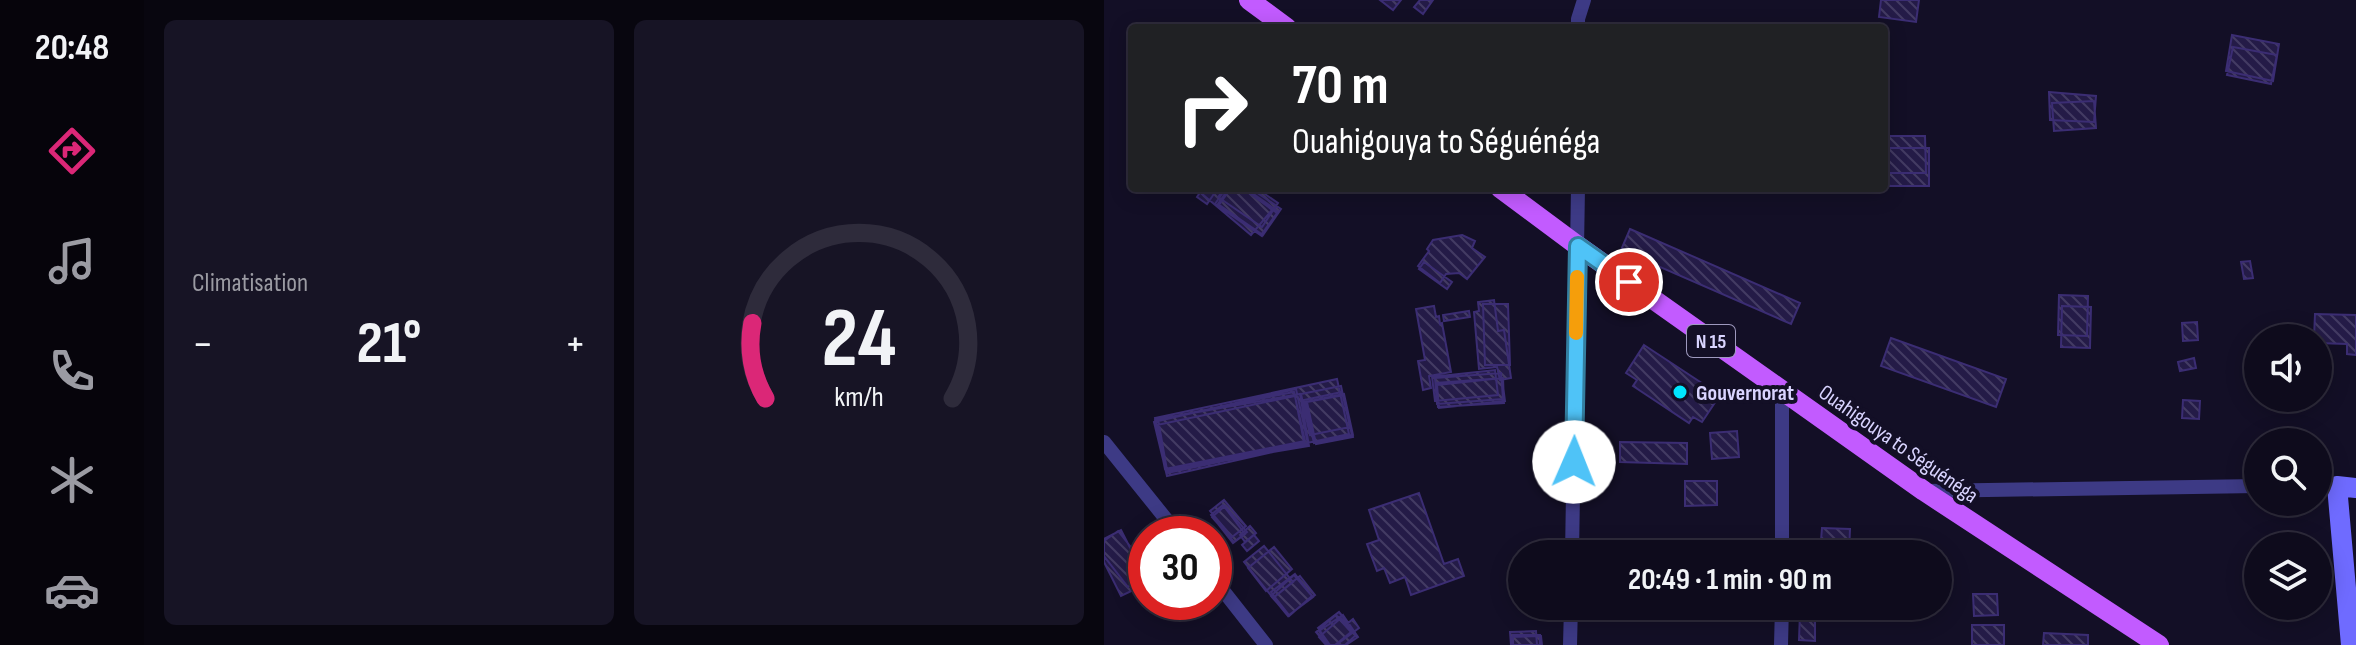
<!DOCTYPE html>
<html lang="fr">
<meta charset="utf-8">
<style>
:root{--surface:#0e0b1c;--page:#171425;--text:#f1f3f6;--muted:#9b9ba3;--line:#2e2b3b;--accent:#db2777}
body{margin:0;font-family:"Sofia Sans Condensed",sans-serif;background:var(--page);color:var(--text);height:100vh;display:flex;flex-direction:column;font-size:30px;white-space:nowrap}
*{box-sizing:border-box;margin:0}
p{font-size:26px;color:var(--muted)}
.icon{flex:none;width:44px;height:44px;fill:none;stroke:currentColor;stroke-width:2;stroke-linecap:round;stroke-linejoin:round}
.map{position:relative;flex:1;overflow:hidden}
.details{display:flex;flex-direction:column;gap:20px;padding:20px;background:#08060f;width:960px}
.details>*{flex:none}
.guide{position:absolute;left:24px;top:24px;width:760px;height:168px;border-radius:8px;box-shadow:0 4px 20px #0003,0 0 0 2px var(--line);background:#202124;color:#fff;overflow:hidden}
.buttons{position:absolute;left:1140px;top:324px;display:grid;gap:16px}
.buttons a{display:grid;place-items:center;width:88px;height:88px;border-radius:50%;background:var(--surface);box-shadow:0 4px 20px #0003,0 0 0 2px var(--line);font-size:40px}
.speed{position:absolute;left:24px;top:516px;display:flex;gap:16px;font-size:40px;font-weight:700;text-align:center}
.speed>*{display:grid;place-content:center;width:104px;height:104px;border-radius:50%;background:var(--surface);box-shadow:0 4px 20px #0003,0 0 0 2px var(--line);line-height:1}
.speed .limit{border:12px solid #d22;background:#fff;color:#111}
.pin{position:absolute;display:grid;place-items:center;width:68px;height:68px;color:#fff;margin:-34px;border:4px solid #fff;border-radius:50%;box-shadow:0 2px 8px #0007}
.me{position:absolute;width:88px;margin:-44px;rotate:1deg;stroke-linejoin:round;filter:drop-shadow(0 0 6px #0008)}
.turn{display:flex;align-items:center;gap:28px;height:168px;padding:0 32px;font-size:36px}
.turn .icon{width:104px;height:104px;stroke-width:2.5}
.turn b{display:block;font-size:56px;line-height:68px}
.big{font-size:60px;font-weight:700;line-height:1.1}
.details .tile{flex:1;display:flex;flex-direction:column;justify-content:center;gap:12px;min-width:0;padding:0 28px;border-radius:12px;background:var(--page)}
.details .dial{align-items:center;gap:0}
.dial svg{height:208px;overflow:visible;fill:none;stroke:var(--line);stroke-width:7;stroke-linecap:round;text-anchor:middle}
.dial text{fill:var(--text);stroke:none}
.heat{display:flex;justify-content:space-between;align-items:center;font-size:44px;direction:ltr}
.details .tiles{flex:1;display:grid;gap:20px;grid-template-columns:repeat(2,1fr)}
.trip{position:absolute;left:404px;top:540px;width:444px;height:80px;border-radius:40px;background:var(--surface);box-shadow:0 4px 20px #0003,0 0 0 2px var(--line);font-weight:700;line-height:80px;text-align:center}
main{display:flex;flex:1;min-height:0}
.tab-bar{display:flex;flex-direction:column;width:144px;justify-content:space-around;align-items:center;background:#06040b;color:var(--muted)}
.tab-bar .icon{width:56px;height:56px}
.tab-bar .current{color:var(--accent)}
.tab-bar b{font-size:36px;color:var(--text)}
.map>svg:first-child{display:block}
.building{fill:url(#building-back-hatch);stroke:#3b2d73;stroke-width:2}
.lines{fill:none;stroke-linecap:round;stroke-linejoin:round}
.street{stroke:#3d3a85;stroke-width:14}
.secondary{stroke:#6f6bff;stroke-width:20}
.primary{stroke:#c25bff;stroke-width:20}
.route-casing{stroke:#337fa1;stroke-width:20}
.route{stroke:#4fc3f7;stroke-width:14}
.slow{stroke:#f59e0b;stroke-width:14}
.poi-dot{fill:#00e5ff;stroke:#130f26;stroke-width:3}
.labels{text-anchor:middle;stroke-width:8;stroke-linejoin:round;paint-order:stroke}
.shield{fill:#130f26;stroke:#9e99be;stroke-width:2}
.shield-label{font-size:20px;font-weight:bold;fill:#d9d4ff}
.poi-label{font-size:22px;font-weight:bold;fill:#d9d4ff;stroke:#130f26;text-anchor:start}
.street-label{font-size:22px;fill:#d9d4ff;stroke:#130f26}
</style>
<main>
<nav class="tab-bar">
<b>20:48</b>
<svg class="icon current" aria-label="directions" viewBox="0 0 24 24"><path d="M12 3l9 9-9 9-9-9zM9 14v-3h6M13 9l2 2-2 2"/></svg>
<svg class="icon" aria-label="music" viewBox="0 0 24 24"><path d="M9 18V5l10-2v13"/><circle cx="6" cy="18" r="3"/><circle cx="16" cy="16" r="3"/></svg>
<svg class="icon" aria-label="phone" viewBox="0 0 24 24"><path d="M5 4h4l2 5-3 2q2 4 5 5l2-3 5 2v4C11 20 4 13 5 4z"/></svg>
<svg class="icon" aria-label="climate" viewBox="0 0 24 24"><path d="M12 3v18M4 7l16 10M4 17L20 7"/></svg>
<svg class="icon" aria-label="car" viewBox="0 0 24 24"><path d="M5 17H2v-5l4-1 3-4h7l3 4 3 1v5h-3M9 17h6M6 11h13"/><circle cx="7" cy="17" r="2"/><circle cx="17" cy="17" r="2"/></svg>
</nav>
<section class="details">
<div class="tiles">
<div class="tile"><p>Climatisation</p>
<div class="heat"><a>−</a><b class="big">21°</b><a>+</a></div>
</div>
<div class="tile dial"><svg viewBox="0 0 100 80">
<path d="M14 69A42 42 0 1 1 86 69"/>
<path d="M14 69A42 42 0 0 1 9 40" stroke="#db2777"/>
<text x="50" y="56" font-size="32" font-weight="700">24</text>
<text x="50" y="72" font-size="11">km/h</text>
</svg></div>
</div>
</section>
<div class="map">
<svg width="1252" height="645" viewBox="0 0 1252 645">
<defs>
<pattern id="building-back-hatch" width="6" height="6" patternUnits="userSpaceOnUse" patternTransform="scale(2)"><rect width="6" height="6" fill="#241b47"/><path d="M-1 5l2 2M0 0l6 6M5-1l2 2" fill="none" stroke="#433b63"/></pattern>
</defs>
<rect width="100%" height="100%" fill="#130f26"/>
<path class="building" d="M276,0H297L289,10Z
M316,0H329L319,14L310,7Z
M777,0H815L812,22L775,17Z
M1128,35L1175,44L1169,81L1122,71Z
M1129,47L1173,55L1167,84L1123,75Z
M945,92L992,96L990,122L946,120Z
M990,101L992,128L950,131L948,103Z
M780,136H821L822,173H781Z
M780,148H825V186H780Z
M91,188H142L168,210L147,235Z
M99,188H114L103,204L93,197Z
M121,188H152L174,203L158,227L114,197Z
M122,188H141L175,212L158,236L111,204Z
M125,188H146L177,209L159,235L114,204Z
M127,188H138L173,213L157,235L115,205Z
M526,229L696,303L687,324L517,250Z
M358,235L371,241L368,248L381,257L363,279L355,273L342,274L336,283L314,266L325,251L323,249L329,240Z
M1146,261L1149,278L1140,279L1137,262Z
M320,262L348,282L343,289L315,269Z
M955,295L984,296L983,336L954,335Z
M390,300L394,331L400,330L407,378L396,380L393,367L375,369L370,312L375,311L374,302Z
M379,304H404L406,365H381Z
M330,306L332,317L335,316L336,324L338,323L347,372L325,376L327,388L319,390L314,361L321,360L312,309Z
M958,306L987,307L986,348L957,347Z
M365,311L366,317L340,321L339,315Z
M1211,314L1252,315V355L1243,354V344L1214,343V338H1210Z
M1093,322L1094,340L1079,341L1078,323Z
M787,338L902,379L892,407L777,366Z
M540,345L616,395L598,422L589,417L585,423L529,386L533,380L522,373Z
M1090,358L1092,368L1076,371L1074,362Z
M391,370L394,395L331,401L328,377Z
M397,373L399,399L333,404L331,378Z
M398,378L401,401L335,408L333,385Z
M399,378L400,403L334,407L332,383Z
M233,379L245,434L63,473L51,418Z
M237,386L246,427L206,435L197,394Z
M192,389L204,444L63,476L50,422Z
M190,392L201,441L61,469L51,420Z
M238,392L248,435L210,443L200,400Z
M196,394L205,446L63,470L54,419Z
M240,394L249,435L210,443L201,402Z
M240,395L249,437L212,444L203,402Z
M191,396L200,442L63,471L53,425Z
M1079,400L1096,401L1095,419L1078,418Z
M633,431L635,457L608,459L606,433Z
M516,442L583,443V464L516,462Z
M581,481H613V505L581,506Z
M315,493L340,564L354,559L360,576L307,595L301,577L286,583L280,568L273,571L263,544L275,540L265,510Z
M120,500L142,526L128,537L106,511Z
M119,505L141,534L129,543L107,515Z
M121,506L143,532L130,542L108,517Z
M146,526L152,533L141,542L136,535Z
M718,528L746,529L745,554L716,553Z
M17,530L42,579V584L17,596L0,562V539Z
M14,531L42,566V573L24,587L0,556V541Z
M150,535L155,541L143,551L138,545Z
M160,546L189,582L169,598L140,562Z
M170,547L188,569L162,591L144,568Z
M532,547L611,549V554H532Z
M191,574L209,597L185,615L167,592Z
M190,575L208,596L185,616L167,596Z
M196,576L211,595L184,616L169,598Z
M869,594H893L894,615L870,616Z
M235,612L244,623L249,619L255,628L232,645H226L214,628Z
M696,612H711V641L695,640Z
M232,615L247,632L231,645H223L212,632Z
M239,615L254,637L242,645H224L215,631Z
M237,618L252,635L241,645H222L215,637Z
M868,625H900V645H868Z
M432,631L433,645H407L406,632Z
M940,633L984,635V645H939Z
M409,635H436V645H409Z
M437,636L438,645H408L407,637Z"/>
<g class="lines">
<path class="street" d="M474,28V19L480,0
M0,442L74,534
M1214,486H1233
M821,491L1154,486
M468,554L474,188
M678,554V391
M110,579L162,645
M466,645L467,606
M677,645L678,606"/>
<path class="secondary" d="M1247,645L1233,486L1252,488"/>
<path class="primary" d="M145,0L183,28
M396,188L474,246L820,491L1055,645"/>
</g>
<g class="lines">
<defs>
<path id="route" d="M470,462L474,246L525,282"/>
</defs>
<use href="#route" class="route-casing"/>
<use href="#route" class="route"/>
<path class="slow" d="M472,333L473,277"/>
</g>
<circle class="poi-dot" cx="576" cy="392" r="8"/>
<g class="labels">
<rect class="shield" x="583" y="325" width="48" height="32" rx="6"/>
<g class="shield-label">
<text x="607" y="348">N 15</text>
</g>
<g class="poi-label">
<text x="592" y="400">Gouvernorat</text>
</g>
<g class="street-label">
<text transform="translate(795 443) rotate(35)" y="8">Ouahigouya to Séguénéga</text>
</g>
</g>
</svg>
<div class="buttons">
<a><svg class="icon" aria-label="sound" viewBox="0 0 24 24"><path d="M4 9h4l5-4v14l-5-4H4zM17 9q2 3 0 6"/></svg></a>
<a><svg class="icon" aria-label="search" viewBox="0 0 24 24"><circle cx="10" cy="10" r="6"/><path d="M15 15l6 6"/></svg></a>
<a><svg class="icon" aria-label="layers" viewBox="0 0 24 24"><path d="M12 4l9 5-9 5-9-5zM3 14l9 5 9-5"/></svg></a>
</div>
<div class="speed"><div class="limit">30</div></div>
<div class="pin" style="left:525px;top:282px;background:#d93025"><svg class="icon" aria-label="arrive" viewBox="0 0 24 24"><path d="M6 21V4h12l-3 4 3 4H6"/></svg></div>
<svg class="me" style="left:470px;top:462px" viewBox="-20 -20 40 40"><circle r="19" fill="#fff"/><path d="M0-13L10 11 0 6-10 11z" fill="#4fc3f7"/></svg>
<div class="trip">20:49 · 1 min · 90 m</div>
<div class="guide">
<div class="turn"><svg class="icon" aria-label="right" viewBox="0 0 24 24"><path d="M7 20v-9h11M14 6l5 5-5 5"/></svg><div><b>70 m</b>Ouahigouya to Séguénéga</div></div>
</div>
</div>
</main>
